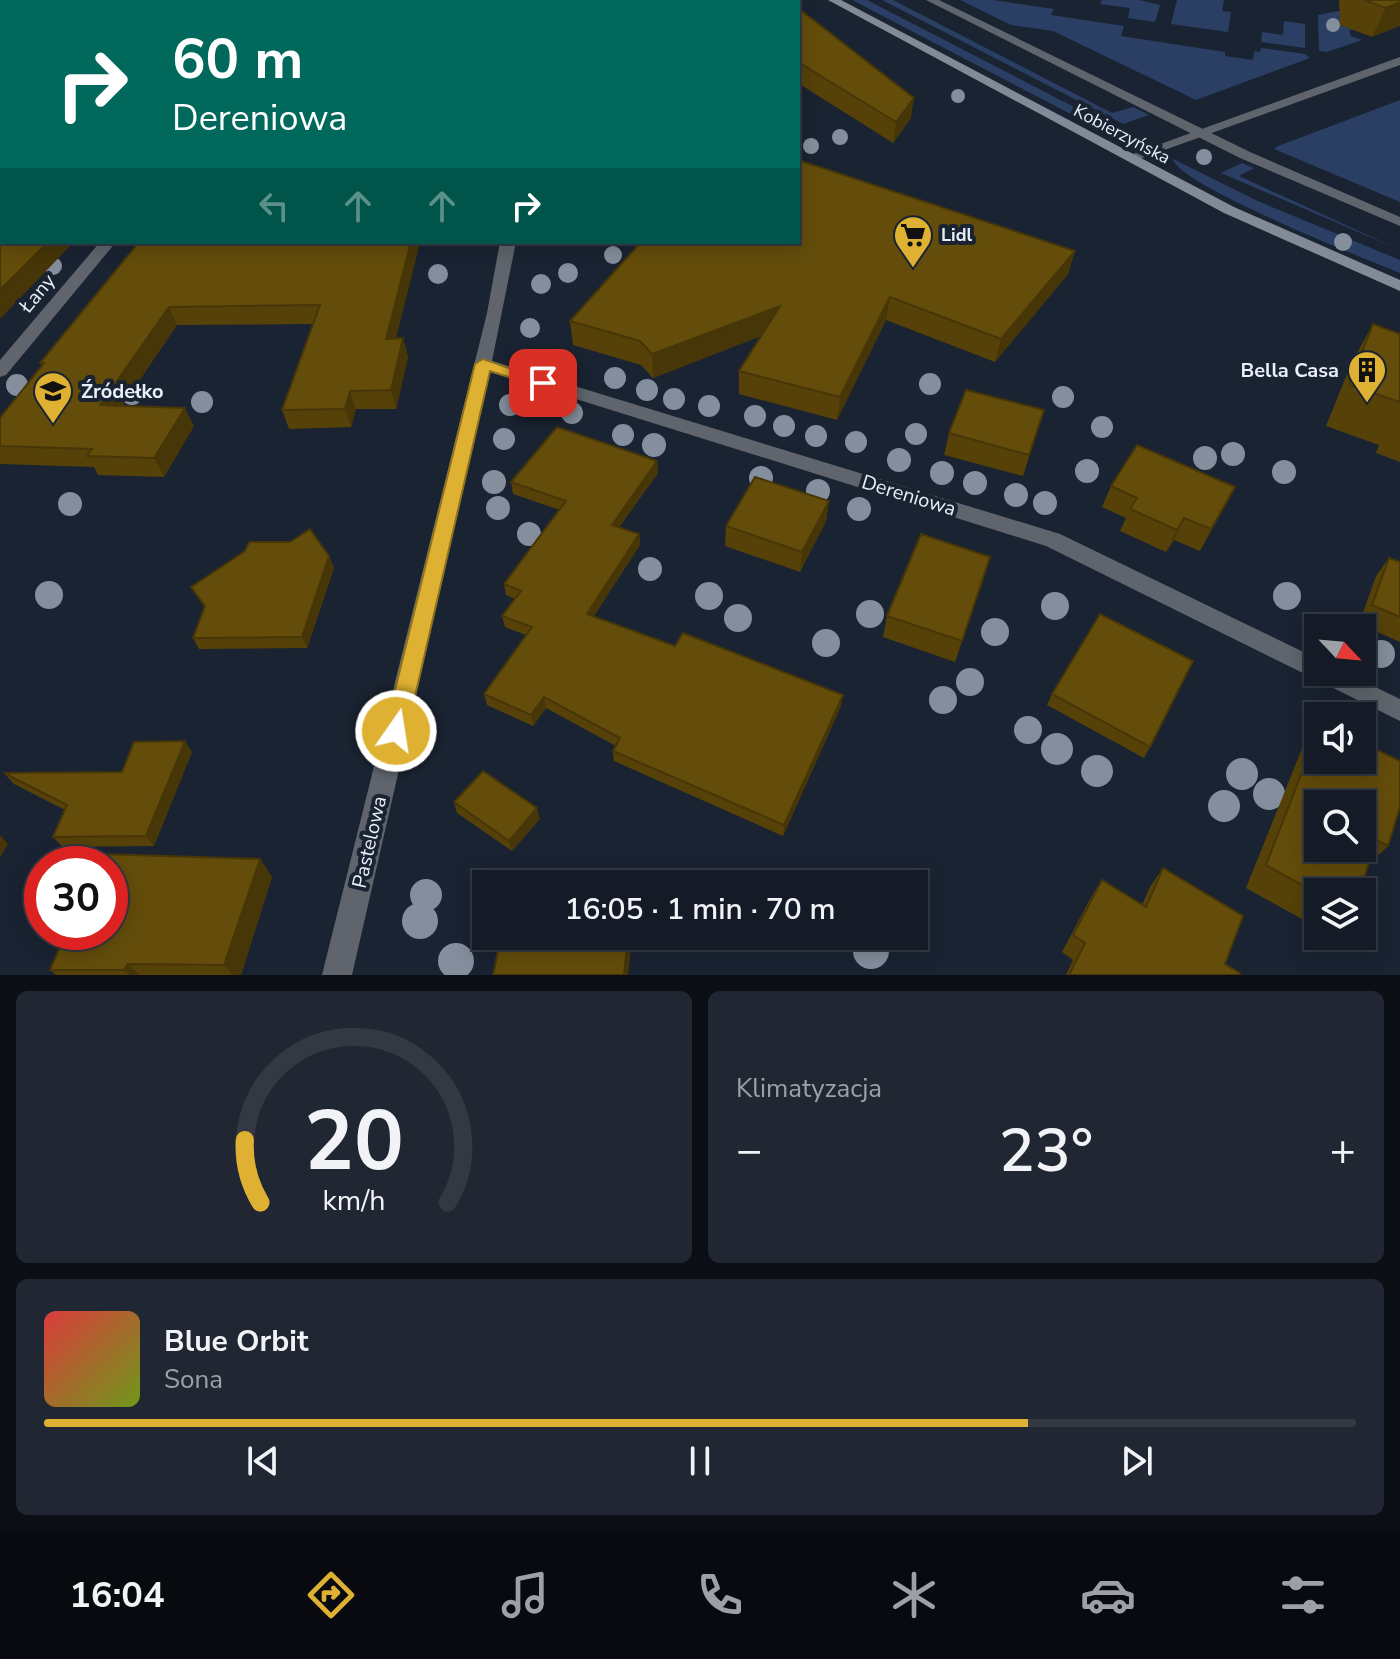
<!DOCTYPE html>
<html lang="pl">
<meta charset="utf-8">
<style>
:root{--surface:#141a26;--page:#212732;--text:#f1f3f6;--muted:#9da1a7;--line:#333843;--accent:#deb133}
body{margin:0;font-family:"Nunito Sans",sans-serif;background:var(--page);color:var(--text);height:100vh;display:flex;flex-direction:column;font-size:30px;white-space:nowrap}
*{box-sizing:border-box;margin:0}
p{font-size:26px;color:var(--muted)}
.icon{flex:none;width:44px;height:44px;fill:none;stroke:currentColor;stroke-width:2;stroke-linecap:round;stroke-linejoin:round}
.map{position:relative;height:975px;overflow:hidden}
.details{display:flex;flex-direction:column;gap:16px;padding:16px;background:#0b0e15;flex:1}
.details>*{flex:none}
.guide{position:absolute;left:0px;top:0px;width:800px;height:244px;box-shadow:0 4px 20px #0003,0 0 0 2px var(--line);background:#00695c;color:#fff;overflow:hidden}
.needle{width:52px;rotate:116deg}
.buttons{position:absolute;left:1304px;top:614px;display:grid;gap:16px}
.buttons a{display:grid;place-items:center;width:72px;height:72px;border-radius:0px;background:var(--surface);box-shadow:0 4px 20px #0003,0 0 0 2px var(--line);font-size:40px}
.speed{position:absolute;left:24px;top:846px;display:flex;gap:16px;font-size:40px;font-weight:700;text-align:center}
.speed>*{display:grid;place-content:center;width:104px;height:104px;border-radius:50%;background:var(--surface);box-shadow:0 4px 20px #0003,0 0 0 2px var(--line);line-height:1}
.speed .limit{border:12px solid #d22;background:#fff;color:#111}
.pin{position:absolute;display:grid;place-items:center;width:68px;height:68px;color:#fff;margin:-34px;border-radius:16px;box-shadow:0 4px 12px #0006}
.me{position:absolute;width:88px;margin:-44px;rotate:13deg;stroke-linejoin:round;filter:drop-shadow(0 0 6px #0008)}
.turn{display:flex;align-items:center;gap:28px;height:168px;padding:0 40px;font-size:36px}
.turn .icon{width:104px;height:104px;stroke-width:2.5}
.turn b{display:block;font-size:56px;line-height:68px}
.lanes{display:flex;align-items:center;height:76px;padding:0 40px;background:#0003;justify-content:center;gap:40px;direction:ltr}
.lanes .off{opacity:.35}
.big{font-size:60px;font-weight:600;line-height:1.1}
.details .card{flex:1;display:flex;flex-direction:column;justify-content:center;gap:12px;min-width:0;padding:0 28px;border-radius:12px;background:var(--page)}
.details .dial{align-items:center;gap:0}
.dial svg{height:208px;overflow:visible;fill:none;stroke:var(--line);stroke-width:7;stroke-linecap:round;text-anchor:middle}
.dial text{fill:var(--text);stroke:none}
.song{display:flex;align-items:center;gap:24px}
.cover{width:96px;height:96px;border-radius:12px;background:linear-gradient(135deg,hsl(0 70% 55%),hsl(80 70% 35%))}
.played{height:8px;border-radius:4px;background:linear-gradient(90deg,var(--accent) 75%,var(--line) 75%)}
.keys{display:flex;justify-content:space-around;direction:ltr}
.heat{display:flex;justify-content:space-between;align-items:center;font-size:44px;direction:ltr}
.details .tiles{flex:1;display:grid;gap:16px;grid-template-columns:1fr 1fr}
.card:last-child{grid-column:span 2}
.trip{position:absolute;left:472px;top:870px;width:456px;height:80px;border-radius:0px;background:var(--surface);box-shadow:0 4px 20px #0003,0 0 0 2px var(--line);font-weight:600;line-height:80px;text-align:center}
.tabs{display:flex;height:128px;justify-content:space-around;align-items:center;background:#080a0f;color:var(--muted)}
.tabs .icon{width:56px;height:56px}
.tabs .current{color:var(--accent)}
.tabs b{font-size:36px;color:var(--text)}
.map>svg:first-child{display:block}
.green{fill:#2a3f63}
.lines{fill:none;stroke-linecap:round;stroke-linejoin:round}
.lane{fill:#60656d;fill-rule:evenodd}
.street{fill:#60656d;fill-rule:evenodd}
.secondary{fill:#838a97;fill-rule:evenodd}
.tree{fill:#858e9d}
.wall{fill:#564209}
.shaded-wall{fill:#463608}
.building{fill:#644d0b;stroke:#463608;stroke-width:2;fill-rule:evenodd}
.route{fill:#deb133;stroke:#907321;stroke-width:2}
.labels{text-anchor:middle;stroke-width:8;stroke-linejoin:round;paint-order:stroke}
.far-street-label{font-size:18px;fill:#e9effa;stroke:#1a2332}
.far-poi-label{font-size:18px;font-weight:bold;fill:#e9effa;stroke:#1a2332;text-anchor:start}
.street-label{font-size:20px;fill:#e9effa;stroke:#1a2332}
.poi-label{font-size:20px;font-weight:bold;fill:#e9effa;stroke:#1a2332;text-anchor:end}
</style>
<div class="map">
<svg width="1400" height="975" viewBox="0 0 1400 975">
<rect width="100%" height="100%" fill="#1a2332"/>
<path class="green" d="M852,0H867L1136,139L1107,133Z
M882,0H893L1112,113L1133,107L1149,115L1123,124Z
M960,0H993L1054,9L1051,15L1124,26L1121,36L1225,52V56L1253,60L1254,51L1260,52L1261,48L1305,54L1310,58L1196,100L1053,31L1011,25Z
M1102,0H1139L1160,5L1155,22L1128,18L1130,8L1100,4Z
M1177,0H1224L1222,11L1231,12L1228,32L1171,24Z
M1338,11L1369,20L1349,31L1351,36L1362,40L1327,52L1319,51L1318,15Z
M1284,21L1305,24V48L1261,42L1262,32L1283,35Z
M1400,100V202L1274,149L1278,146Z
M1173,159L1260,202L1400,260V273C1368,260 1176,184 1173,159Z
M1242,163L1254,168L1239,176L1400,250L1221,173Z"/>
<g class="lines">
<path class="lane" d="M926,0H939L1250,152L1400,217V226L1240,158Z"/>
<path class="street" d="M524,0H534V2H524Z
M1400,57V65L1134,161L1122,158Z
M100,242H116L6,375L0,377V360Z
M500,242H516L492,361L1060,534L1318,659V672H1344L1400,699V721L1046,546L490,372L352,975H322L487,313Z"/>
<path class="secondary" d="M828,0H841L1234,207L1400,280V291L1224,213Z"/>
</g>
<g class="tree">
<circle cx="1333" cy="25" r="7"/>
<circle cx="958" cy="96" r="7"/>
<circle cx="840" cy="137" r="8"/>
<circle cx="811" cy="146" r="8"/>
<circle cx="1204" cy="157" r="8"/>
<circle cx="1343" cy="242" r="9"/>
<circle cx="613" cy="255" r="9"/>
<circle cx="53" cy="266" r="9"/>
<circle cx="568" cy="273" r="10"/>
<circle cx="438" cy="274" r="10"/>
<circle cx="541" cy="284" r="10"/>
<circle cx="530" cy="328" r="10"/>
<circle cx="553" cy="362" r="11"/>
<circle cx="615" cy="378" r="11"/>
<circle cx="930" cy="384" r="11"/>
<circle cx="17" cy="385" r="11"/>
<circle cx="647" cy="390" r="11"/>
<circle cx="132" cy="394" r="11"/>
<circle cx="1063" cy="397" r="11"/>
<circle cx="674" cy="399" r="11"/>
<circle cx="202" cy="402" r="11"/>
<circle cx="544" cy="403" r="11"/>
<circle cx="510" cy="405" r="11"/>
<circle cx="709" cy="406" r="11"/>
<circle cx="572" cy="413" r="11"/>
<circle cx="755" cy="416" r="11"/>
<circle cx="784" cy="426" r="11"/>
<circle cx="1102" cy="427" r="11"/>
<circle cx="916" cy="434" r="11"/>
<circle cx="623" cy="435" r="11"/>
<circle cx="816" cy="436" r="11"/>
<circle cx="504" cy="439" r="11"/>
<circle cx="856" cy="442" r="11"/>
<circle cx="654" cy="445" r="12"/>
<circle cx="1233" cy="454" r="12"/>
<circle cx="1205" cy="458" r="12"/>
<circle cx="899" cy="460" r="12"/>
<circle cx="1087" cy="471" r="12"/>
<circle cx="1284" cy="472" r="12"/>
<circle cx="942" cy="473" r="12"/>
<circle cx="761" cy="478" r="12"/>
<circle cx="494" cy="482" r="12"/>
<circle cx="975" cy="483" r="12"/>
<circle cx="818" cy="491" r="12"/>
<circle cx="1016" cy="495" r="12"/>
<circle cx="1045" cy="503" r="12"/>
<circle cx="70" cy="504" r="12"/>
<circle cx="498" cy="508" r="12"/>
<circle cx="859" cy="509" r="12"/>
<circle cx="529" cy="534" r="12"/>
<circle cx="650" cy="569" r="12"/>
<circle cx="49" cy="595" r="14"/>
<circle cx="709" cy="596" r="14"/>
<circle cx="1287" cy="596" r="14"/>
<circle cx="1055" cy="606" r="14"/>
<circle cx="870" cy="614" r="14"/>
<circle cx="738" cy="618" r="14"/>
<circle cx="995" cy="632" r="14"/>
<circle cx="826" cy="643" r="14"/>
<circle cx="1381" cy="654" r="14"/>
<circle cx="970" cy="682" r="14"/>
<circle cx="943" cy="700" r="14"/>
<circle cx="1028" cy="730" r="14"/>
<circle cx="1057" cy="749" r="16"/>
<circle cx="1097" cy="771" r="16"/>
<circle cx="1242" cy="774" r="16"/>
<circle cx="1269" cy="794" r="16"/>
<circle cx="1224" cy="806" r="16"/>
<circle cx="426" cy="895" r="16"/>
<circle cx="420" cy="921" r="18"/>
<circle cx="871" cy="951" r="18"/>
<circle cx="456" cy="961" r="18"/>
</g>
<path class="wall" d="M1339,0H1400L1372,37L1340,25Z
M798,8L911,118L893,143L798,83Z
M139,242H420L396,338H403L408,357L396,409H356L351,427L289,429L282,410L314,324L177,325L122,406L194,426L164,477L98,475L94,467L0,464V418L42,366L40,363Z
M1075,251L1068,274L995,362L886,320L837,420L739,394V371L761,336L653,378L641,365L573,345L570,321Z
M1373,324L1400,334V462L1376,453L1379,445L1326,426L1351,364Z
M1044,410L1023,476L944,455L949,433Z
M657,461L658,473L619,527L639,534L640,545L594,616L675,646L843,695L841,706L783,836L614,761L613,751L616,746L546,708L533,726L487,705L484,694L526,635L505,627L502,616L515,599L506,595L504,584L560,510L513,494L511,482Z
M1111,486L1224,508L1200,551L1174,540L1166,552L1120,531L1126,518L1102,507Z
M829,501L826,521L800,572L725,546L726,526Z
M329,556L334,568L307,648L199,649L193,638L204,607L191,587Z
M1389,558L1400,562V642L1359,624L1376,576Z
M984,578L955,662L883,637L887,616Z
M1052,694L1150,747L1144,758L1047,705Z
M1318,726V760L1388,846L1368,865L1318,892V928L1246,888L1303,746Z
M192,752L154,846L63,847L53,837L65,810L14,784L4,773L122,772Z
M454,802L540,819L512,851L457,813Z
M260,859L272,877L241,975H56L50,970Z
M1163,868L1225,964L1239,975H1066L1073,960L1062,952L1090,899L1102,880L1142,905L1150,887Z"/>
<path class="shaded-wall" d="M1400,2V26L1372,37L1386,8Z
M914,98L911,118L893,143L896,122Z
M48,242H74L0,319V290Z
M411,242H420L391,357L386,339Z
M1075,251L1068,274L995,362L1001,339Z
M890,297L886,320L837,420L840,397Z
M780,306L778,329L653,378L652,354Z
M169,307L177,325L110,423L100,405Z
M403,338L408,357L396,409L391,390Z
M350,391L356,409L351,427L345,409Z
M185,408L194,426L164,477L154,458Z
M657,461L658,473L613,536L612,525Z
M1235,487L1224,508L1200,551L1211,529Z
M829,501L826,521L800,572L802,552Z
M1184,518L1174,540L1166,552L1177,530Z
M639,534L640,545L588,625L587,614Z
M329,556L334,568L307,648L302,637Z
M990,557L984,578L955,662Z
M843,695L841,706L783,836L784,825Z
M544,697L546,708L533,726L531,715Z
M185,741L192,752L154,846L146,836Z
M537,808L540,819L512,851L509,841Z
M0,835L8,844L0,858Z
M260,859L272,877L241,975H233L224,965Z
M628,936H631L632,942L628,975H624Z
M128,964L140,975H129L124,970Z"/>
<path class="building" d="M305,0H498V2H304Z
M543,0H787L790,2H545Z
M1364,0H1400V2L1386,8Z
M798,8L914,98L896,122L798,62Z
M0,83H2V242H48L0,290Z
M798,160L1075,251L1001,339L890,297L840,397L739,371L780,306L652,354L640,341L570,321L641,242H798Z
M139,242H411L386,339L403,338L391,390L350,391L345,409L282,410L320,305L169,307L100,405L185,408L154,458L87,456L92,449L0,446V418L44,363H40Z
M1373,324L1400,334V402L1349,385Z
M966,390L1044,410L1029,455L949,433Z
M557,427L657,461L612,525L639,534L587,614L675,646L683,633L843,695L784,825L613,751L620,738L544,697L531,715L484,694L532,627L502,616L521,591L504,584L566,501L511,482Z
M1137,445L1235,487L1211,529L1184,518L1177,530L1130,509L1137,498L1111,486Z
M755,477L829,501L802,552L726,526Z
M310,529L329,556L302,637L193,638L205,606L191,587L245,551L249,542H290Z
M921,534L990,557L962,641L887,616Z
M1389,558L1400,562V617L1372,605Z
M1100,614L1193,661L1150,747L1052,694Z
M1318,731V760H1362V742L1400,761V807L1388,846L1376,840L1360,892H1318V894L1266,865ZM1318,804H1362V848H1318Z
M185,741L146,836L53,837L67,805L4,773L122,772L134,742Z
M483,771L537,808L509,841L454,802Z
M100,854L260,859L224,965L128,964L124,970H50L66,932H110V864H96Z
M1163,868L1243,916L1225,964L1240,973L1239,975H1069L1085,943L1073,935L1102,880L1146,907Z
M501,936H628L624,975H493Z"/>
<path class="route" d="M483,359L551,383L543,388L490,371L407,731L404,738L396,740L388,738L385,731L475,364Z"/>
<defs>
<symbol id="supermarket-pin" viewBox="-11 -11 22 30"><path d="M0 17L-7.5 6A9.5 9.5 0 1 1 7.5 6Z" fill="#deb133" stroke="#1a2332"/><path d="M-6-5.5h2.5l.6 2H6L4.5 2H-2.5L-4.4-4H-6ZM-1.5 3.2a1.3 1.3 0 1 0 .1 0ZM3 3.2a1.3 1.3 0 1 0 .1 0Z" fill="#111"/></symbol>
<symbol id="building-pin" viewBox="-11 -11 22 30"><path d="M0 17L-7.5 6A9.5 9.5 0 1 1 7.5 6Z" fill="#deb133" stroke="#1a2332"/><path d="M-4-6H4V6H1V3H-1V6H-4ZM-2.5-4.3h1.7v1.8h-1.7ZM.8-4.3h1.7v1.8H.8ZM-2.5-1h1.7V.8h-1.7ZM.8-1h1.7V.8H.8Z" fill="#111"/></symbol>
<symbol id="school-pin" viewBox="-11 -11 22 30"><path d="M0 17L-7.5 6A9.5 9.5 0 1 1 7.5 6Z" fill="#deb133" stroke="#1a2332"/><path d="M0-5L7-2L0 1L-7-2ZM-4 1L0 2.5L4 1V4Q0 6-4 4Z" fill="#111"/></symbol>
</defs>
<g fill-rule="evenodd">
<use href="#supermarket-pin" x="891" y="213" width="44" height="60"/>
<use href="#building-pin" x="1345" y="348" width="44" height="60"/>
<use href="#school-pin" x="31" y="369" width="44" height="60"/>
</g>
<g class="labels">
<g class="far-street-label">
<text transform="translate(1122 134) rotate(28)" y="6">Kobierzyńska</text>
</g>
<g class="far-poi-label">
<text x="941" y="241">Lidl</text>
</g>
<g class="street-label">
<text transform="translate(37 293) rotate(-50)" y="7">Łany</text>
<text transform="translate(909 495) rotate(17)" y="7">Dereniowa</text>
<text transform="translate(369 842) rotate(-77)" y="7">Pastelowa</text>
</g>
<g class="poi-label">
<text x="1339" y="377">Bella Casa</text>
<text x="81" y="398" text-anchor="start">Źródełko</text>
</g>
</g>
</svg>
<div class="buttons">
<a><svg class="needle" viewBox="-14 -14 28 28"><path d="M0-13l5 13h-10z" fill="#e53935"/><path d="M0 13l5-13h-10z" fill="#9da1a7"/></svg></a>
<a><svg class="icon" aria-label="sound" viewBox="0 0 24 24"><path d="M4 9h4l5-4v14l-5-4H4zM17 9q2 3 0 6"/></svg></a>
<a><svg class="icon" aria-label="search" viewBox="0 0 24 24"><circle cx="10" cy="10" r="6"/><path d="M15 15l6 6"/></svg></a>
<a><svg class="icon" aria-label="layers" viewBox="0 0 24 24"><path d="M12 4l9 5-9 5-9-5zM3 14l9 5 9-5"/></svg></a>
</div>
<div class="speed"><div class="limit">30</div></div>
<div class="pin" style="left:543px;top:383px;background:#d93025"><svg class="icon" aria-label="arrive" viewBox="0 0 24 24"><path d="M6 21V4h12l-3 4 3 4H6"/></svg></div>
<svg class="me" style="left:396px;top:731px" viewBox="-20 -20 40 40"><circle r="17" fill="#deb133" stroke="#fff" stroke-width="3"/><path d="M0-11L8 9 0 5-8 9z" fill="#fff"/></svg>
<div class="trip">16:05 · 1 min · 70 m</div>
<div class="guide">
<div class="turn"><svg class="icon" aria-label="right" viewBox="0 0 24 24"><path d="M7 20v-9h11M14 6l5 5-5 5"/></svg><div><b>60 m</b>Dereniowa</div></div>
<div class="lanes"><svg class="icon off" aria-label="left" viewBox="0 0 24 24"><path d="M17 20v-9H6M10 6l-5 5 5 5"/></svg><svg class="icon off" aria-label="ahead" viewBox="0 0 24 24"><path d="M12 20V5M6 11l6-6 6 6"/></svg><svg class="icon off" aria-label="ahead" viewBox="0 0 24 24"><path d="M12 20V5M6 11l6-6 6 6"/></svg><svg class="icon" aria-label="right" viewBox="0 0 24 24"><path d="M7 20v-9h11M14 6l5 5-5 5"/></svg></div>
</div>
</div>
<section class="details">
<div class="tiles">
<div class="card dial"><svg viewBox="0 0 100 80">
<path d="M14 69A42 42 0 1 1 86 69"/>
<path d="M14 69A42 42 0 0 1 8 45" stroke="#deb133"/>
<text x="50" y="56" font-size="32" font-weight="700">20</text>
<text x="50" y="72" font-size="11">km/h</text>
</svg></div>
<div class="card"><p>Klimatyzacja</p>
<div class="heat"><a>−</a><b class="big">23°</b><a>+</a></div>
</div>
<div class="card">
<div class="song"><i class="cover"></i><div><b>Blue Orbit</b><p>Sona</p></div></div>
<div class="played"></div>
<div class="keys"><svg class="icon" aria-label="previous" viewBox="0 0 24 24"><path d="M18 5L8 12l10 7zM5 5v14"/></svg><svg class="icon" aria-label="pause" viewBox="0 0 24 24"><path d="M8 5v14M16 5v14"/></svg><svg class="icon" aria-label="next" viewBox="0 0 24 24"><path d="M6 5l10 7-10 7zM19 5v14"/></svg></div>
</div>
</div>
</section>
<nav class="tabs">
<b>16:04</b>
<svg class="icon current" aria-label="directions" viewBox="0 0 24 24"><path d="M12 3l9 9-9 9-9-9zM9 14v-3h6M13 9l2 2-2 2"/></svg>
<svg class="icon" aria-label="music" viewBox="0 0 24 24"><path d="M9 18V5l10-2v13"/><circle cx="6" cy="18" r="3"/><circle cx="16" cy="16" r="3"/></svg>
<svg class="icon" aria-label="phone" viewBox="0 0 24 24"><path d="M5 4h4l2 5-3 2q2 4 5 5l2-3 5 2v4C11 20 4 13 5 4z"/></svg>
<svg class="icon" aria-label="climate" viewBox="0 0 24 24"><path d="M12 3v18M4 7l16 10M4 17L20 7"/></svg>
<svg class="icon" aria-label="car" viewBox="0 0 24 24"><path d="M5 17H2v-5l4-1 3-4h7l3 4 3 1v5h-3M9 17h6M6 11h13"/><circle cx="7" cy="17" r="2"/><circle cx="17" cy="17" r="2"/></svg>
<svg class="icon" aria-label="filters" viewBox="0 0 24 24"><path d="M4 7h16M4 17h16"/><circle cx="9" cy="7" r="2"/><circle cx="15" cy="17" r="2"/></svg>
</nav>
